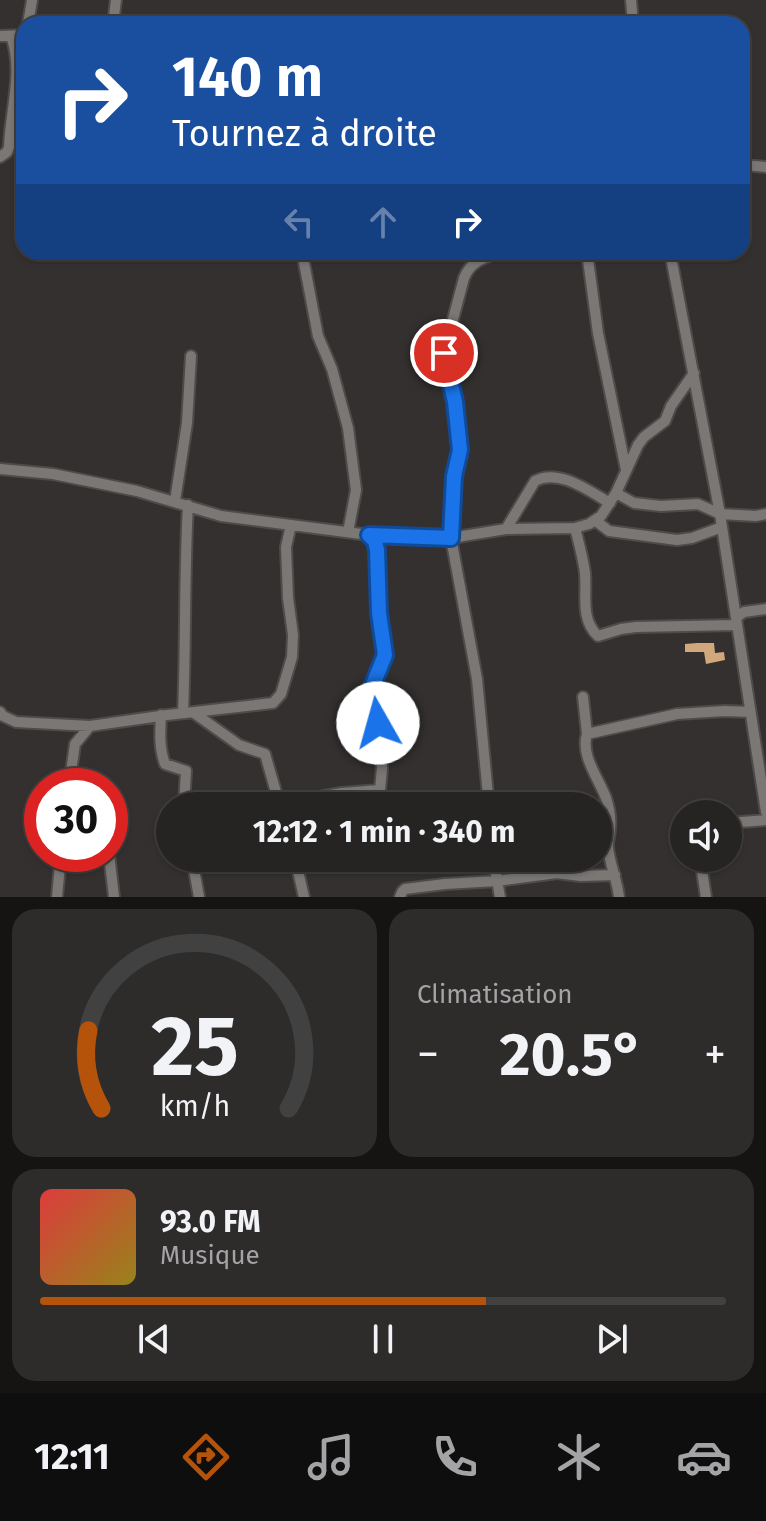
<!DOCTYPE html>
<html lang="fr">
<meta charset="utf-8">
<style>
:root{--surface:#262423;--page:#2e2c2b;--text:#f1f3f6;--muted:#a4a4a6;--line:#424141;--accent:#b45309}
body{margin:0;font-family:"Fira Sans",sans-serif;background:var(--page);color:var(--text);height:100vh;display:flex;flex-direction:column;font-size:30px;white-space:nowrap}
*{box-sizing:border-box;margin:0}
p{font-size:26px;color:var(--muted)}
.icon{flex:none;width:44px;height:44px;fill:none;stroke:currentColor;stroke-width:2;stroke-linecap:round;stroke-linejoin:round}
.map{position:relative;height:897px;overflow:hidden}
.drawer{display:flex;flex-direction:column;gap:12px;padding:12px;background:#151413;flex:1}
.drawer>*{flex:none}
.banner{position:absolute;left:16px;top:16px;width:734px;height:244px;border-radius:24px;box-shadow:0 2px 6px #0004,0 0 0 2px var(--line);background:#1a4fa0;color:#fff;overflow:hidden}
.buttons{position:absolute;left:670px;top:800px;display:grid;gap:16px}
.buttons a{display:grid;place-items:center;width:72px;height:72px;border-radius:50%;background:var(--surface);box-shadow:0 2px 6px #0004,0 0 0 2px var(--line);font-size:40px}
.speed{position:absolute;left:24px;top:768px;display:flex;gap:16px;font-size:40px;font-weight:700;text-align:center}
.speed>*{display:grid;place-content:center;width:104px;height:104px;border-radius:50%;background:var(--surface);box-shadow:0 2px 6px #0004,0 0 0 2px var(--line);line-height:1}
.speed .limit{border:12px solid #d22;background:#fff;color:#111}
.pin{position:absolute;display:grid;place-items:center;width:68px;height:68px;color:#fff;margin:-34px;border:4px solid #fff;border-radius:50%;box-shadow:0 2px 8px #0007}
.me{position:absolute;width:88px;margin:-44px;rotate:353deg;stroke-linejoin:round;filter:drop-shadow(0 0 6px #0008)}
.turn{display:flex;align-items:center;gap:28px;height:168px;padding:0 24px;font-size:36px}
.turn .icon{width:104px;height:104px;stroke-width:2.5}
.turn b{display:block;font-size:56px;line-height:68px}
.lanes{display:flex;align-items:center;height:76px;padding:0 24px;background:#0003;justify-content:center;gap:40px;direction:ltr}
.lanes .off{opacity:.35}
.big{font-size:60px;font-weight:700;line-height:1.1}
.drawer .widget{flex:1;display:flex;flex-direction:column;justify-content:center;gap:12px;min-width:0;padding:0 28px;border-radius:24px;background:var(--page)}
.drawer .dial{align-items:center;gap:0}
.dial svg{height:208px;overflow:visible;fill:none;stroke:var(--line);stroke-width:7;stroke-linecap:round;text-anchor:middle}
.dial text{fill:var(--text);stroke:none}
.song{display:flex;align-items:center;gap:24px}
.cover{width:96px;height:96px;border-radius:12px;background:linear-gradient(135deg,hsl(0 70% 55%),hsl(50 70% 35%))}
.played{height:8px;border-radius:4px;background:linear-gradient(90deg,var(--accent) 65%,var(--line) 65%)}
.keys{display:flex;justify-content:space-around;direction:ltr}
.heat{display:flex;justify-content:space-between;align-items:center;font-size:44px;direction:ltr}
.drawer .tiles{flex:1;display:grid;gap:12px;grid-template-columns:1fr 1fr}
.widget:last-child{grid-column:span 2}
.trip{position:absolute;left:156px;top:792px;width:456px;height:80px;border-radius:40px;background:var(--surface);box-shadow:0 2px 6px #0004,0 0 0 2px var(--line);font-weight:700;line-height:80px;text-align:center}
.menu{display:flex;height:128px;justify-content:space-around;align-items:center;background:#0f0e0e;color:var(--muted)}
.menu .icon{width:56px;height:56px}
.menu .current{color:var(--accent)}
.menu b{font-size:36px;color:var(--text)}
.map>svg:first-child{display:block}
.building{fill:#d0a87c}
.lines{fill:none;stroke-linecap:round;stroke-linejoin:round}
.minor-casing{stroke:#4e4b4a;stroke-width:14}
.minor{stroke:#7a7775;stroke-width:10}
.route-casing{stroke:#114b97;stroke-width:20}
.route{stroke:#1a73e8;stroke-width:14}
</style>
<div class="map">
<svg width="766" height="897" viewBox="0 0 766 897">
<rect width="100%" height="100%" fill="#33302f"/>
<path class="building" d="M697,643H714L715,653L724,652L725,660L706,664L704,652H685V644Z"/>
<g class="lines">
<defs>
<path id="minor" d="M631,0L633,24
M28,24L32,0
M113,24L116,0
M0,36L24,35
M0,157L7,152L9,147C10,111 24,71 11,36
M742,165L766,167
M302,252L318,336L332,369L348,428L356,490L348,532
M565,252L587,255
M587,252L598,333L626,470
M0,469L53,474L137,491L221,516L369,535H402L451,538L506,529L575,528L589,524L601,516L616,493L638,445L644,437L665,421L671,406L694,373
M616,493L634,503L661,506L698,504L720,514L670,252
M175,501L187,423L191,356
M766,514L756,516L720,514L766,812
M596,521L609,531L677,540L692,538L722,527
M575,528C579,543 583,558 585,573C587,596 580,619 598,636L621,629L636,627L737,625
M506,529L535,481C559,468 589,491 610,503
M737,617L744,612L766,609
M583,697L587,734
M0,712L3,716L16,722L90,726L167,715L273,703L281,694L292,657L293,635L288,598L286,547L291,525
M183,713C186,644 184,575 188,505
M194,713L239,745L265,754L280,806
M161,715C160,732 159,748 165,764L186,771L184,806
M70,772L81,786
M69,786L75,744L90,726
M279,802L313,798L342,793L380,790L382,768L379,729L372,687L385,655L379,613L377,550L375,541L369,535
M489,806L477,679L451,538L454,476L460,450L455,402L444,353L464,278C471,261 483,258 500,252
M728,823L766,820
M109,854L114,897
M192,858L199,897
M295,858L304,897
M493,858L500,897
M700,858L706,897
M57,897L61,854
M400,897L402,892L405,889L445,884L497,881L557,873L581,876L615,875
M619,897C617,880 610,864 608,848C607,841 610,836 610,829C611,820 609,807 606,798C599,779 580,755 587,734L677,714L725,711L750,712"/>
</defs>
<use href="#minor" class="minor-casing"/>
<use href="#minor" class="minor"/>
</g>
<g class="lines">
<defs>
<path id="route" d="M378,723L372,687L385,655L379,613L377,550L375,541L369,535L451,538L454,476L460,450L455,402L444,353"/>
</defs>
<use href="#route" class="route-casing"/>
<use href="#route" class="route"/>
</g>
</svg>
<div class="buttons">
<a><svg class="icon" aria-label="sound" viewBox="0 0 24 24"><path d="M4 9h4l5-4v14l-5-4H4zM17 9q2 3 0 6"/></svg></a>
</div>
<div class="speed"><div class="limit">30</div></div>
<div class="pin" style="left:444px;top:353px;background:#d93025"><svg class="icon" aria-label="arrive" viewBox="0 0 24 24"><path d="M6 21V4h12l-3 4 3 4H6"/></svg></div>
<svg class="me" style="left:378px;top:723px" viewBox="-20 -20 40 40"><circle r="19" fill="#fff"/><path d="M0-13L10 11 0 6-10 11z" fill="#1a73e8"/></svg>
<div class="trip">12:12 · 1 min · 340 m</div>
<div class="banner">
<div class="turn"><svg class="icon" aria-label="right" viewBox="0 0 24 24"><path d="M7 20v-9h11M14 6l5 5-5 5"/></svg><div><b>140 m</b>Tournez à droite</div></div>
<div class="lanes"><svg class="icon off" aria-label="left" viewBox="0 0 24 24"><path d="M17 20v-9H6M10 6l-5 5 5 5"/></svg><svg class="icon off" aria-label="ahead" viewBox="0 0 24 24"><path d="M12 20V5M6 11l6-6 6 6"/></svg><svg class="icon" aria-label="right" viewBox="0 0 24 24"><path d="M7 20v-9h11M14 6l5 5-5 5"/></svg></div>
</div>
</div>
<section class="drawer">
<div class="tiles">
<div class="widget dial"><svg viewBox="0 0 100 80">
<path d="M14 69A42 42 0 1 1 86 69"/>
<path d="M14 69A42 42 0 0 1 9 39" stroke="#b45309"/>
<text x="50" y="56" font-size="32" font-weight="700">25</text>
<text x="50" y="72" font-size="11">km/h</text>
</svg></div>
<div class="widget"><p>Climatisation</p>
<div class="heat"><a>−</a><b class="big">20.5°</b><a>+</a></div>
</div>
<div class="widget">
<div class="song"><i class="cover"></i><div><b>93.0 FM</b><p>Musique</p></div></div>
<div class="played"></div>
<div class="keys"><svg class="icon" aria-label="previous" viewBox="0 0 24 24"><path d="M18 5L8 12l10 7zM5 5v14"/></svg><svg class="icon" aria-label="pause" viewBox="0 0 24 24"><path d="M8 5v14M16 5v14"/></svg><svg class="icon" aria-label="next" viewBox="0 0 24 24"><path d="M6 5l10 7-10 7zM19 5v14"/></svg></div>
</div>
</div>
</section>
<nav class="menu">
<b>12:11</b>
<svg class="icon current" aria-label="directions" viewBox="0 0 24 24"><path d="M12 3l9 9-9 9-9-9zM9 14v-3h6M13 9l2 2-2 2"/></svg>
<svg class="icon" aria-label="music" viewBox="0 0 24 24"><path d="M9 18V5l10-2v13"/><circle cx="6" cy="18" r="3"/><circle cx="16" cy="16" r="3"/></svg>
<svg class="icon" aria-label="phone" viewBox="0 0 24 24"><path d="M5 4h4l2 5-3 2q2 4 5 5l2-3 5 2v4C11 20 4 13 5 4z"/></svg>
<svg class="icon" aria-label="climate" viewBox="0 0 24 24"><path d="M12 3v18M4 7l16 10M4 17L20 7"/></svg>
<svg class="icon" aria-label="car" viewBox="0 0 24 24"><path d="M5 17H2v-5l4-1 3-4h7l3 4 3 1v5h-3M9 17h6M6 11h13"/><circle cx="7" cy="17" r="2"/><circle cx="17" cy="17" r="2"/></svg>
</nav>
